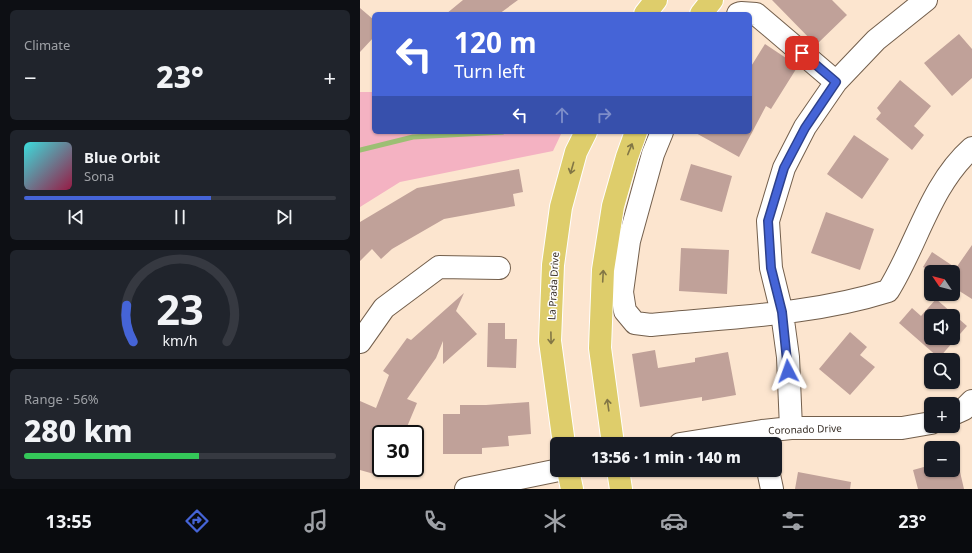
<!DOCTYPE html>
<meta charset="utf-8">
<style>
:root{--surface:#171b24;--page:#20242c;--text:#f1f3f6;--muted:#9ea1a6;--line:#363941;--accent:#4564d7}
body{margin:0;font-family:"Noto Sans",sans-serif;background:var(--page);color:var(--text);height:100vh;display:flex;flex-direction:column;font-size:15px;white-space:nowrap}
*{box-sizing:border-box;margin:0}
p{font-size:13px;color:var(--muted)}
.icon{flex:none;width:22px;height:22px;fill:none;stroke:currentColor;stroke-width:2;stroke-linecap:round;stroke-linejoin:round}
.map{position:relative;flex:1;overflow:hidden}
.details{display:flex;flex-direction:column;gap:10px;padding:10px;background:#0d0f14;width:360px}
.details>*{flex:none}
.top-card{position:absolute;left:12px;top:12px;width:380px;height:122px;border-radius:6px;box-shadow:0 1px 3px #0004;background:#4564d7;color:#fff;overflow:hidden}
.needle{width:26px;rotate:305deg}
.buttons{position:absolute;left:564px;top:265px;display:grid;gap:8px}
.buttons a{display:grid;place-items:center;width:36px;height:36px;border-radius:6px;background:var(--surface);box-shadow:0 1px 3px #0004;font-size:20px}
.speed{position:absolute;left:12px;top:425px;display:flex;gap:8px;font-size:20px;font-weight:700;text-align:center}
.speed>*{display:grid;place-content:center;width:52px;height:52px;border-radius:50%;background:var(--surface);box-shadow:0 1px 3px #0004;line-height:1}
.speed .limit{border:2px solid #111;border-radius:6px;background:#fff;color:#111}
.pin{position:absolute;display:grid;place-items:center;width:34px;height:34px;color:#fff;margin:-17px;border-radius:8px;box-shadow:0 2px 6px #0006}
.me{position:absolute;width:44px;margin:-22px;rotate:356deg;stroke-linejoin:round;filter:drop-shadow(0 0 3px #0008)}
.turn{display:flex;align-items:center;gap:14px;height:84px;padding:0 16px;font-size:18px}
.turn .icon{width:52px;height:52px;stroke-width:2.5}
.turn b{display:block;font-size:28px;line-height:34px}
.lanes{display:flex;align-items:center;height:38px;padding:0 16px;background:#0003;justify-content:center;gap:20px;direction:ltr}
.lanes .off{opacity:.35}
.big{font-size:30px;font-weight:800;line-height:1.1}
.details .widget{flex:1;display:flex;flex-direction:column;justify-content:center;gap:6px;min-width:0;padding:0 14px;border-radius:6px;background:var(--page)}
.details .dial{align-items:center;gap:0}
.dial svg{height:104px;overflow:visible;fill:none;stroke:var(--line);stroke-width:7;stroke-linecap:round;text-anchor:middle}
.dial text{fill:var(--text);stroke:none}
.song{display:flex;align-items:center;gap:12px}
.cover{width:48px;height:48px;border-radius:6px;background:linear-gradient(135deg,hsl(180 70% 55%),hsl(340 70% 35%))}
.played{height:4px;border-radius:2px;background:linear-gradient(90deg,var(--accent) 60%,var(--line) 60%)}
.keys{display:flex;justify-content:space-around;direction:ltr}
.heat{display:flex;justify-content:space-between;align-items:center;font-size:22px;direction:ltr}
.charge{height:6px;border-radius:3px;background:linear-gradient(90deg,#34c759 56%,var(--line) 0)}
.trip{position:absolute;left:190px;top:437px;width:232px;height:40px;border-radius:6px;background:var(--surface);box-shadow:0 1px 3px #0004;font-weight:800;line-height:40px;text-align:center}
.tabs{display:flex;height:64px;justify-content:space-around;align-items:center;background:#090b0e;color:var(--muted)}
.tabs .icon{width:28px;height:28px}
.tabs .selected{color:var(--accent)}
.tabs b{font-size:18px;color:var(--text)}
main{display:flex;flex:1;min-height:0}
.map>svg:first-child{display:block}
.green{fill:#f4b2c2}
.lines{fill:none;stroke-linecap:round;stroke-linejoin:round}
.stream{stroke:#9cbf73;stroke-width:5}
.building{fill:#c0a199;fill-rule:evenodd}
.minor-casing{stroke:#735f4c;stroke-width:24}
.major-casing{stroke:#fff;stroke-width:24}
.minor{stroke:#fff;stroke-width:22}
.major{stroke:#decd6b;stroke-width:22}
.oneway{stroke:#827645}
.route-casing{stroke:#2d418c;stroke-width:10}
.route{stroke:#4564d7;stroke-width:7}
.labels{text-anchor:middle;stroke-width:3;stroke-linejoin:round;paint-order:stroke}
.street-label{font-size:10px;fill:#372e26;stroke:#fff}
</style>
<main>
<section class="details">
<div class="widget"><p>Climate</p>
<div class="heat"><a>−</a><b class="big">23°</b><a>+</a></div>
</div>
<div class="widget">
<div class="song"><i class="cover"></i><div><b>Blue Orbit</b><p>Sona</p></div></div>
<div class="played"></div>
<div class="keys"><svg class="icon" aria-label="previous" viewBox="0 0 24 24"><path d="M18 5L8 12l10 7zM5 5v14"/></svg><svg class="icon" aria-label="pause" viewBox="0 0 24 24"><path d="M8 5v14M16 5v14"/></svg><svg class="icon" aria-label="next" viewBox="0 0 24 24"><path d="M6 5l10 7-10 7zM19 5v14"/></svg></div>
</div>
<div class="widget dial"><svg viewBox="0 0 100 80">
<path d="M14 69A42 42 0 1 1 86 69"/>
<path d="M14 69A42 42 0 0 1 9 41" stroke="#4564d7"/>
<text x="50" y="56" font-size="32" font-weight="700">23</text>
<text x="50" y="72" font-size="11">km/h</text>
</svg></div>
<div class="widget"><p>Range · 56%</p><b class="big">280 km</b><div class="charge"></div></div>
</section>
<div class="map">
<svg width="612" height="489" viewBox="0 0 612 489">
<rect width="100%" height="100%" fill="#fce5cf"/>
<path class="green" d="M0,92H14V132H202L193,151L40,182L0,207Z"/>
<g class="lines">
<path class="stream" d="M0,150L53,137L143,132"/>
</g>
<path class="building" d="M103,0H158L139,14H86Z
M412,0H472L487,15L456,45Z
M0,8L14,20V37L0,52Z
M599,34L612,49V78L592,96L564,63Z
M405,44L438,66L411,109L406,106L379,157L334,132H390V68Z
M540,80L571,106L554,126L564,135L552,150L516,119L521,113L517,108Z
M494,135L529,159L502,199L467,174Z
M331,164L372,176L362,212L320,200Z
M159,169L163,192L153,194L155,206L84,219L32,249L21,259L12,249L0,261V222L57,188Z
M466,212L514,229L500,270L451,253Z
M612,245V299L593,287V272H571L563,267L572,252L596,268Z
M321,248L369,250L367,294L319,291Z
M104,293L96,311L117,334L83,364V341L76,358L47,399L57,403L44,434H21V449L14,474L0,470V401L16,408L29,375L23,371L47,338L51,340Z
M576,299L607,326L579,358L539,323L552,308L561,316ZM571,316H593V338H571Z
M128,323H145V339H157L156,368L127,367Z
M490,332L507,347L500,355L515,367L490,395L459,369Z
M295,350L298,368L335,362V358L368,352L376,395L342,401V397L280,407L272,354Z
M169,402L171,434L148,436L149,446L122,448V454H83V414H100V405H126Z
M597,459L604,489H558L553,470L571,465V470H593V460Z
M438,472L491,482L490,489H435Z"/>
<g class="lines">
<defs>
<path id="minor" d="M378,14L381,13L396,14L476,82
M302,132L293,154L269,241L262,292L265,311L275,323L291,325C369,317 452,315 528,291C557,245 570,185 612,148
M0,342L24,308L79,267L139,268
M593,414L604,409L612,401
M431,428L428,357L422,313L411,268L408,221L424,168L445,127L476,82L516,40L566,0
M320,444L402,431L431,428H542L571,423
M408,470L412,489
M106,489L199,470"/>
<path id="major" d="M285,14L296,0
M341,14L352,0
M204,444L190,341L193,265L201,207L216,152L226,132
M253,444L240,348L243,270L253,206L267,157L276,132
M208,470L212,489
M258,470L261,489"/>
</defs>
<use href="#minor" class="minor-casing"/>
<use href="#major" class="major-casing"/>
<use href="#minor" class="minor"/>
<use href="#major" class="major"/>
</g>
<defs><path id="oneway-shaft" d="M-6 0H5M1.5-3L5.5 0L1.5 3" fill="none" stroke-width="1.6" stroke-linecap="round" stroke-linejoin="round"/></defs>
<g class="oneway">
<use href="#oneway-shaft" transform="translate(270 149) rotate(-68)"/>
<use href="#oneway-shaft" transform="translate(212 168) rotate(106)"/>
<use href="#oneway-shaft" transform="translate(243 276) rotate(-87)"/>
<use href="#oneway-shaft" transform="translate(191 338) rotate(89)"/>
<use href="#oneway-shaft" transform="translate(248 405) rotate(-98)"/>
</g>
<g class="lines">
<defs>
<path id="route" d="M428,371L422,312L411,268L408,221L424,168L445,128L476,82L442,53"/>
</defs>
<use href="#route" class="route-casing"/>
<use href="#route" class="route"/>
</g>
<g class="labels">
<g class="street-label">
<text transform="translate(193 286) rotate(-87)" y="4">La Prada Drive</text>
<text transform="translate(445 429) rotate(-2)" y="4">Coronado Drive</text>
</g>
</g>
</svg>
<div class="buttons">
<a><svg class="needle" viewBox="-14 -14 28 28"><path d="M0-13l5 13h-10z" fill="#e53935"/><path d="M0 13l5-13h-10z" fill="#9ea1a6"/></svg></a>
<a><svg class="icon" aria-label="sound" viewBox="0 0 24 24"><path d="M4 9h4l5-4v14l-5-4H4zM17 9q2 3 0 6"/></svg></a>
<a><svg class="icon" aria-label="search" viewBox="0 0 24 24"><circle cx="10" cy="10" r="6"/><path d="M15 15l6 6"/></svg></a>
<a>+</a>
<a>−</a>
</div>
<div class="speed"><div class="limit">30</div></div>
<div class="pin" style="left:442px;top:53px;background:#d93025"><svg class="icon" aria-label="arrive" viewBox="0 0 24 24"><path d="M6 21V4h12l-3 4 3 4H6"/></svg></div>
<svg class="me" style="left:428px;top:371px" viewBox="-20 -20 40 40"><path d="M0-17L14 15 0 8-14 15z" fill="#4564d7" stroke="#fff" stroke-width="4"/></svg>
<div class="trip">13:56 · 1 min · 140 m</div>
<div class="top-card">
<div class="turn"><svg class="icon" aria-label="left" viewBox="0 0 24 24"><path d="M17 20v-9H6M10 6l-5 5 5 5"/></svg><div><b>120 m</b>Turn left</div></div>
<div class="lanes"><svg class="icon" aria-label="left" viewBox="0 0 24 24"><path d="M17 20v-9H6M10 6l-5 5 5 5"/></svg><svg class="icon off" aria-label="ahead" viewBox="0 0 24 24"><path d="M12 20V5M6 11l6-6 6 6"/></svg><svg class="icon off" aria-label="right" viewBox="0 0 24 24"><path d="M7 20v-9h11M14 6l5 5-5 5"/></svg></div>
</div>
</div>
</main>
<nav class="tabs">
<b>13:55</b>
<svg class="icon selected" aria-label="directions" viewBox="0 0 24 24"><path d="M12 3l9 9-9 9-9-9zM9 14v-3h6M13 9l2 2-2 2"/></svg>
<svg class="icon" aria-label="music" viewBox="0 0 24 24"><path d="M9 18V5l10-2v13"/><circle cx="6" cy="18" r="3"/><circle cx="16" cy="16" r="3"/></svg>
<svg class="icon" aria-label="phone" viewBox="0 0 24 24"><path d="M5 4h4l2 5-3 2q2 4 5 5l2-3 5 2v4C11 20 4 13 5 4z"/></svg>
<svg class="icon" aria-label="climate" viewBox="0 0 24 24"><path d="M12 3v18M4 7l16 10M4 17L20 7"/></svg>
<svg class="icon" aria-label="car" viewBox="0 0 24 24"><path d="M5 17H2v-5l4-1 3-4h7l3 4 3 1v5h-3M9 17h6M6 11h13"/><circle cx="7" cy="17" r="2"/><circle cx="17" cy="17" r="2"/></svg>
<svg class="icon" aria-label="filters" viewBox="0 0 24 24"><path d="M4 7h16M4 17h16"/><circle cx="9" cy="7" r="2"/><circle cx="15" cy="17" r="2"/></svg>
<b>23°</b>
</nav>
